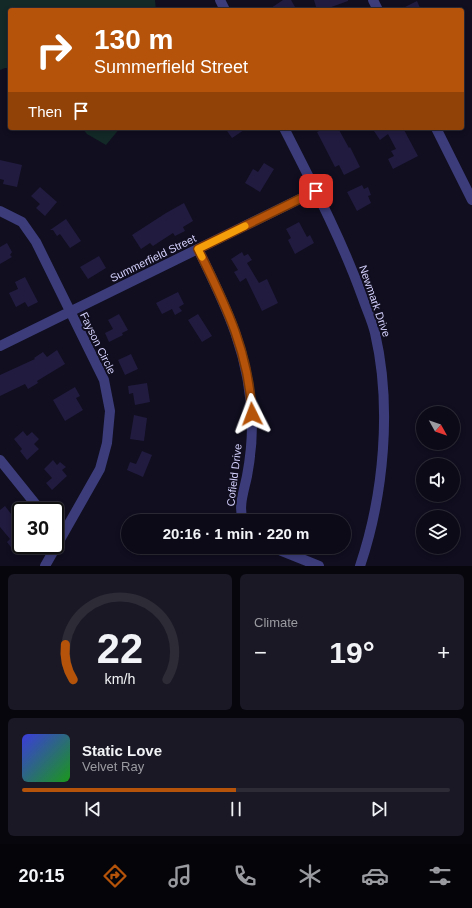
<!DOCTYPE html>
<meta charset="utf-8">
<style>
:root{--surface:#0c0a17;--page:#1a1824;--text:#f1f3f6;--muted:#9a9aa1;--line:#2c2b36;--accent:#b45309}
body{margin:0;font-family:Arial,sans-serif;background:var(--page);color:var(--text);height:100vh;display:flex;flex-direction:column;font-size:15px;white-space:nowrap}
*{box-sizing:border-box;margin:0}
p{font-size:13px;color:var(--muted)}
.icon{flex:none;width:22px;height:22px;fill:none;stroke:currentColor;stroke-width:2;stroke-linecap:round;stroke-linejoin:round}
.map{position:relative;height:566px;overflow:hidden}
.panel{display:flex;flex-direction:column;gap:8px;padding:8px;background:#07060d;flex:1}
.panel>*{flex:none}
.hud{position:absolute;left:8px;top:8px;width:456px;height:122px;border-radius:4px;box-shadow:0 2px 6px #0003,0 0 0 1px var(--line);background:#b45309;color:#fff;overflow:hidden}
.needle{width:26px;rotate:130deg}
.buttons{position:absolute;left:416px;top:406px;display:grid;gap:8px}
.buttons a{display:grid;place-items:center;width:44px;height:44px;border-radius:50%;background:var(--surface);box-shadow:0 2px 6px #0003,0 0 0 1px var(--line);font-size:20px}
.speed{position:absolute;left:12px;top:502px;display:flex;gap:8px;font-size:20px;font-weight:700;text-align:center}
.speed>*{display:grid;place-content:center;width:52px;height:52px;border-radius:50%;background:var(--surface);box-shadow:0 2px 6px #0003,0 0 0 1px var(--line);line-height:1}
.speed .limit{border:2px solid #111;border-radius:6px;background:#fff;color:#111}
.pin{position:absolute;display:grid;place-items:center;width:34px;height:34px;color:#fff;margin:-17px;border-radius:8px;box-shadow:0 2px 6px #0006}
.me{position:absolute;width:44px;margin:-22px;rotate:357deg;stroke-linejoin:round;filter:drop-shadow(0 0 3px #0008)}
.turn{display:flex;align-items:center;gap:14px;height:84px;padding:0 20px;font-size:18px}
.turn .icon{width:52px;height:52px;stroke-width:2.5}
.turn b{display:block;font-size:28px;line-height:34px}
.then{display:flex;align-items:center;height:38px;padding:0 20px;background:#0003;gap:8px;font-size:15px}
.big{font-size:30px;font-weight:700;line-height:1.1}
.panel .card{flex:1;display:flex;flex-direction:column;justify-content:center;gap:6px;min-width:0;padding:0 14px;border-radius:6px;background:var(--page)}
.panel .dial{align-items:center;gap:0}
.dial svg{height:104px;overflow:visible;fill:none;stroke:var(--line);stroke-width:7;stroke-linecap:round;text-anchor:middle}
.dial text{fill:var(--text);stroke:none}
.song{display:flex;align-items:center;gap:12px}
.cover{width:48px;height:48px;border-radius:6px;background:linear-gradient(135deg,hsl(240 70% 55%),hsl(120 70% 35%))}
.played{height:4px;border-radius:2px;background:linear-gradient(90deg,var(--accent) 50%,var(--line) 50%)}
.keys{display:flex;justify-content:space-around;direction:ltr}
.heat{display:flex;justify-content:space-between;align-items:center;font-size:22px;direction:ltr}
.panel .tiles{flex:1;display:grid;gap:8px;grid-template-columns:1fr 1fr}
.card:last-child{grid-column:span 2}
.trip{position:absolute;left:121px;top:514px;width:230px;height:40px;border-radius:20px;background:var(--surface);box-shadow:0 2px 6px #0003,0 0 0 1px var(--line);font-weight:700;line-height:40px;text-align:center}
.dock{display:flex;height:64px;justify-content:space-around;align-items:center;background:#050409;color:var(--muted)}
.dock .icon{width:28px;height:28px}
.dock .current{color:var(--accent)}
.dock b{font-size:18px;color:var(--text)}
.map>svg:first-child{display:block}
.green{fill:#122927}
.building{fill:#211b3f}
.lines{fill:none;stroke-linecap:round;stroke-linejoin:round}
.minor{stroke:#3c3c7b;stroke-width:10}
.route-casing{stroke:#753606;stroke-width:10}
.route{stroke:#b45309;stroke-width:7}
.slow{stroke:#f59e0b;stroke-width:7}
.labels{text-anchor:middle;stroke-width:4;stroke-linejoin:round;paint-order:stroke}
.street-label{font-size:11px;fill:#d3cffc;stroke:#100e1f}
</style>
<div class="map">
<svg width="472" height="566" viewBox="0 0 472 566">
<rect width="100%" height="100%" fill="#100e1f"/>
<path class="green" d="M0,0H155L156,10H10V68H5L0,70Z
M82,128H120L106,145L87,134Z"/>
<path class="building" d="M283,0H291L295,7L290,10H268Z
M314,0H348V1L323,10H317Z
M417,1L421,10H399Z
M225,128H247L232,138Z
M325,128H338L349,148L350,147L360,167L344,175L339,165L335,167L317,132Z
M372,128H403L418,156L393,169L388,159L394,156L391,151L396,149L388,134L380,140Z
M0,160L22,165L17,187L3,184L4,180L0,179Z
M264,163L274,169L260,192L245,183L253,169L258,172Z
M362,185L364,189L368,187L371,195L368,196L371,203L357,211L347,192Z
M40,187L57,202L45,216L36,208L40,204L31,196Z
M184,203L193,221L183,227L185,231L175,236L173,233L153,246L150,243L141,249L132,235L166,213Z
M66,219L81,241L70,248L60,234L57,236L53,230H50Z
M299,222L307,237L310,235L314,243L295,254L288,240L291,238L286,229Z
M7,243L12,252L10,255L12,257L0,264V247Z
M242,252L244,256L248,254L252,260L247,263L259,283L267,279L278,303L262,311L246,278L240,282L234,272L238,270L231,259Z
M99,256L106,268L88,279L80,267Z
M25,277L38,302L28,307L25,302L16,307L9,293L18,289L15,282Z
M178,292L184,304L179,307L182,311L175,315L172,309L162,314L156,303Z
M119,314L128,330L122,333L123,335L109,342L105,333L113,329L108,320Z
M198,314L212,336L202,342L188,320Z
M57,350L65,364L37,381L38,383L28,389L25,384L0,396V375L35,359L34,358L43,352L47,357Z
M131,354L138,369L125,375L118,360Z
M147,383L150,402L135,405L133,393L129,394L128,386Z
M75,387L80,396L76,398L83,410L65,421L53,400Z
M134,415L147,418L144,441L130,439Z
M23,431L27,436L32,432L39,439L34,444L39,449L27,460L20,451L22,449L14,439Z
M142,451L152,455L143,477L127,470L130,462L136,464Z
M53,460L57,465L60,462L66,467L62,470L67,476L52,490L46,483L52,478L44,469Z
M5,506L21,527V545H34L22,554L18,548L14,551L7,542L10,539L0,527V510Z"/>
<g class="lines">
<path class="minor" d="M220,0L225,10
M373,0L378,10
M284,128C312,183 341,238 362,296C366,308 372,320 375,333C392,406 384,495 360,566
M436,128L472,200
M0,211L22,222L36,242L104,380L110,411L107,443L100,469L45,566
M198,249C227,308 251,357 252,425C252,441 250,460 247,476C244,491 238,506 243,521
M0,346L316,191
M0,460L41,511
M272,547L319,566"/>
</g>
<g class="lines">
<defs>
<path id="route" d="M252,414C249,351 225,304 198,249L316,191"/>
</defs>
<use href="#route" class="route-casing"/>
<use href="#route" class="route"/>
<path class="slow" d="M202,257L198,249L245,226"/>
</g>
<g class="labels">
<g class="street-label">
<text transform="translate(153 258) rotate(-26)" y="4">Summerfield Street</text>
<text transform="translate(375 301) rotate(71)" y="4">Newmark Drive</text>
<text transform="translate(98 343) rotate(64)" y="4">Fayson Circle</text>
<text transform="translate(234 475) rotate(-83)" y="4">Cofield Drive</text>
</g>
</g>
</svg>
<div class="buttons">
<a><svg class="needle" viewBox="-14 -14 28 28"><path d="M0-13l5 13h-10z" fill="#e53935"/><path d="M0 13l5-13h-10z" fill="#9a9aa1"/></svg></a>
<a><svg class="icon" aria-label="sound" viewBox="0 0 24 24"><path d="M4 9h4l5-4v14l-5-4H4zM17 9q2 3 0 6"/></svg></a>
<a><svg class="icon" aria-label="layers" viewBox="0 0 24 24"><path d="M12 4l9 5-9 5-9-5zM3 14l9 5 9-5"/></svg></a>
</div>
<div class="speed"><div class="limit">30</div></div>
<div class="pin" style="left:316px;top:191px;background:#d93025"><svg class="icon" aria-label="arrive" viewBox="0 0 24 24"><path d="M6 21V4h12l-3 4 3 4H6"/></svg></div>
<svg class="me" style="left:252px;top:414px" viewBox="-20 -20 40 40"><path d="M0-17L14 15 0 8-14 15z" fill="#b45309" stroke="#fff" stroke-width="4"/></svg>
<div class="trip">20:16 · 1 min · 220 m</div>
<div class="hud">
<div class="turn"><svg class="icon" aria-label="right" viewBox="0 0 24 24"><path d="M7 20v-9h11M14 6l5 5-5 5"/></svg><div><b>130 m</b>Summerfield Street</div></div>
<div class="then">Then<svg class="icon" aria-label="arrive" viewBox="0 0 24 24"><path d="M6 21V4h12l-3 4 3 4H6"/></svg></div>
</div>
</div>
<section class="panel">
<div class="tiles">
<div class="card dial"><svg viewBox="0 0 100 80">
<path d="M14 69A42 42 0 1 1 86 69"/>
<path d="M14 69A42 42 0 0 1 8 42" stroke="#b45309"/>
<text x="50" y="56" font-size="32" font-weight="700">22</text>
<text x="50" y="72" font-size="11">km/h</text>
</svg></div>
<div class="card"><p>Climate</p>
<div class="heat"><a>−</a><b class="big">19°</b><a>+</a></div>
</div>
<div class="card">
<div class="song"><i class="cover"></i><div><b>Static Love</b><p>Velvet Ray</p></div></div>
<div class="played"></div>
<div class="keys"><svg class="icon" aria-label="previous" viewBox="0 0 24 24"><path d="M18 5L8 12l10 7zM5 5v14"/></svg><svg class="icon" aria-label="pause" viewBox="0 0 24 24"><path d="M8 5v14M16 5v14"/></svg><svg class="icon" aria-label="next" viewBox="0 0 24 24"><path d="M6 5l10 7-10 7zM19 5v14"/></svg></div>
</div>
</div>
</section>
<nav class="dock">
<b>20:15</b>
<svg class="icon current" aria-label="directions" viewBox="0 0 24 24"><path d="M12 3l9 9-9 9-9-9zM9 14v-3h6M13 9l2 2-2 2"/></svg>
<svg class="icon" aria-label="music" viewBox="0 0 24 24"><path d="M9 18V5l10-2v13"/><circle cx="6" cy="18" r="3"/><circle cx="16" cy="16" r="3"/></svg>
<svg class="icon" aria-label="phone" viewBox="0 0 24 24"><path d="M5 4h4l2 5-3 2q2 4 5 5l2-3 5 2v4C11 20 4 13 5 4z"/></svg>
<svg class="icon" aria-label="climate" viewBox="0 0 24 24"><path d="M12 3v18M4 7l16 10M4 17L20 7"/></svg>
<svg class="icon" aria-label="car" viewBox="0 0 24 24"><path d="M5 17H2v-5l4-1 3-4h7l3 4 3 1v5h-3M9 17h6M6 11h13"/><circle cx="7" cy="17" r="2"/><circle cx="17" cy="17" r="2"/></svg>
<svg class="icon" aria-label="filters" viewBox="0 0 24 24"><path d="M4 7h16M4 17h16"/><circle cx="9" cy="7" r="2"/><circle cx="15" cy="17" r="2"/></svg>
</nav>
